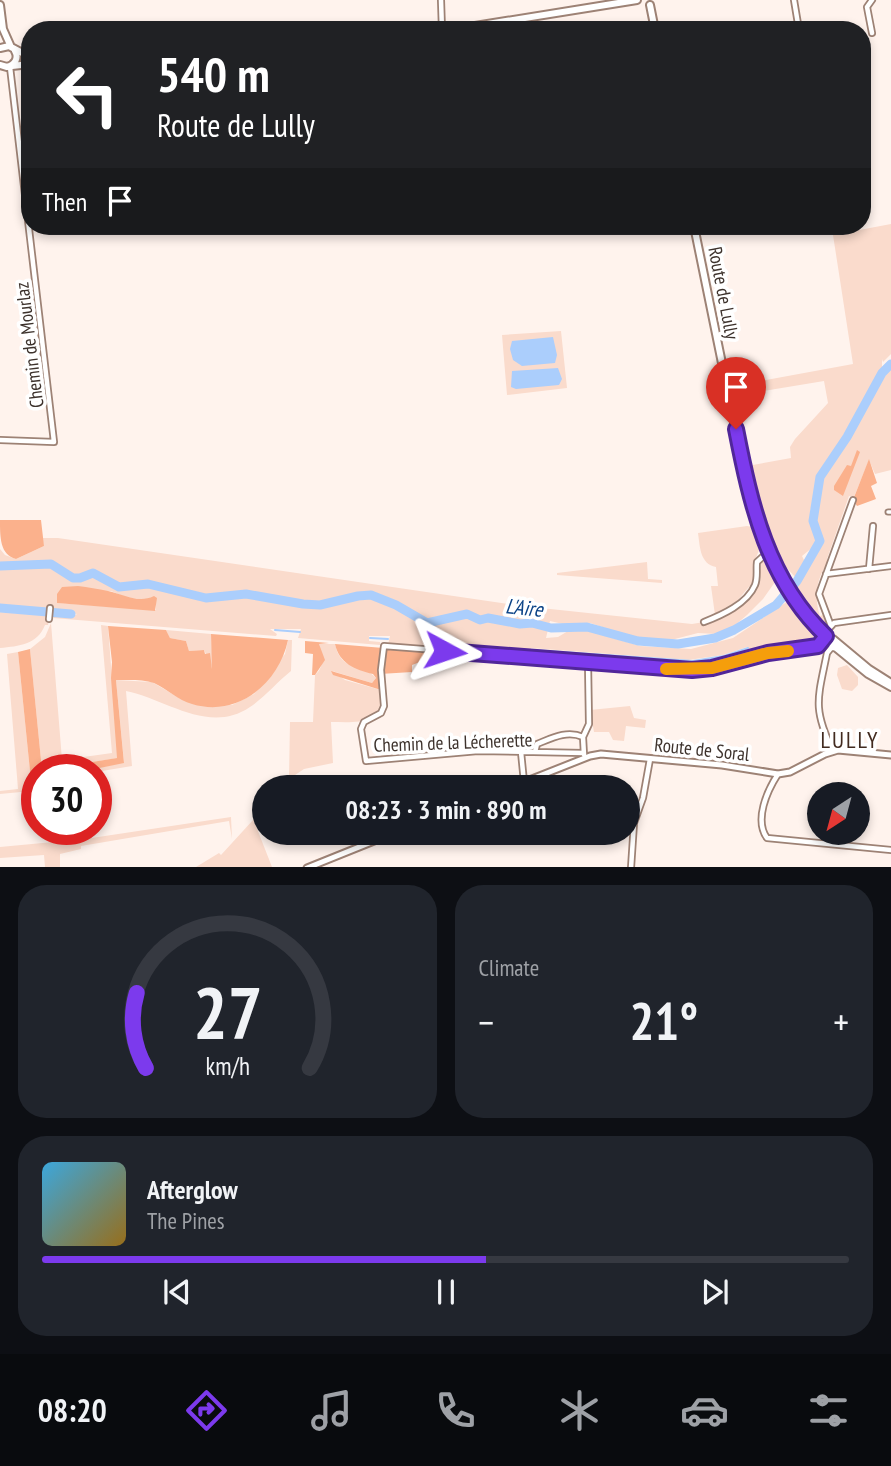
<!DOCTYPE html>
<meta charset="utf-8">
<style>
:root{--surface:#171b24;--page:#20242c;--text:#f1f3f6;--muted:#9ea1a6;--line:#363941;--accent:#7c3aed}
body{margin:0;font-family:"PT Sans Narrow",sans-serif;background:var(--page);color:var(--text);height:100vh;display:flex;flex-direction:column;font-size:26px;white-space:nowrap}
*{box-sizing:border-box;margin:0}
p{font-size:23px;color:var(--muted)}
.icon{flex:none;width:38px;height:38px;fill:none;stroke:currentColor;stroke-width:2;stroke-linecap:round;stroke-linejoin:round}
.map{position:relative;height:867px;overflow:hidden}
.drawer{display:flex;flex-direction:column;gap:18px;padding:18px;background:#0d0f14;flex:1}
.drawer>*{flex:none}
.top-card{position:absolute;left:21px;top:21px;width:850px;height:214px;border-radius:28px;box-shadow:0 4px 10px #0003;background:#202124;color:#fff;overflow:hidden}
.needle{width:46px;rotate:216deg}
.tools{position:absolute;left:807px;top:782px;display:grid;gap:14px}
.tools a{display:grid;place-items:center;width:63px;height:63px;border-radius:50%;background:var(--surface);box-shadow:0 4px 10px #0003;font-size:35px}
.speed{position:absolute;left:21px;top:754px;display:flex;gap:14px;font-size:35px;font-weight:700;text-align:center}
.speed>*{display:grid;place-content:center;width:91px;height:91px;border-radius:50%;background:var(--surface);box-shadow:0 4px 10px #0003;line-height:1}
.speed .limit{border:10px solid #d22;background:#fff;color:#111}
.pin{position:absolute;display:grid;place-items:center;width:60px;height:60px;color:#fff;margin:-72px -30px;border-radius:50% 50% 50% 0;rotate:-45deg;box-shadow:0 0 7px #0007}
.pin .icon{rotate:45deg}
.me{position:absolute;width:77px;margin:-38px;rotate:95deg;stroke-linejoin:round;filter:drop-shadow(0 0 5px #0008)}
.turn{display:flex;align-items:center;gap:24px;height:147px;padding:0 21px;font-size:32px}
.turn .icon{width:91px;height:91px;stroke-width:2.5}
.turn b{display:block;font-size:49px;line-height:60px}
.then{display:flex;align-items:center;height:66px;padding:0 21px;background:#0003;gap:14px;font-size:26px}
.big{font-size:52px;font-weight:700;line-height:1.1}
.drawer .tile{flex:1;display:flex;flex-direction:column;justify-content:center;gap:10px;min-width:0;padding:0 24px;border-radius:28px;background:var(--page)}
.drawer .dial{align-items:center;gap:0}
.dial svg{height:182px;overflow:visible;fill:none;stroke:var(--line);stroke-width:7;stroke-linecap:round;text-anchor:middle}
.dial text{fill:var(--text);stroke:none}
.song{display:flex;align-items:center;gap:21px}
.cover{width:84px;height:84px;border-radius:10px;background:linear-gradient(135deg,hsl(200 70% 55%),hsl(40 70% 35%))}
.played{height:7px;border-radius:4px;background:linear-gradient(90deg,var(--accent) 55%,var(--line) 55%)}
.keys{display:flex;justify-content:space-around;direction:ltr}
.heat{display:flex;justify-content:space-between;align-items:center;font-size:38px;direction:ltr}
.drawer .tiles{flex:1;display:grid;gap:18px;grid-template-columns:1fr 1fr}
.tile:last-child{grid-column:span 2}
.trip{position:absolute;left:252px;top:775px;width:388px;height:70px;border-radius:35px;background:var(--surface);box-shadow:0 4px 10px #0003;font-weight:700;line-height:70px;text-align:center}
.dock{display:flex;height:112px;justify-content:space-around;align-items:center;background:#090b0e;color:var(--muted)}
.dock .icon{width:49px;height:49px}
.dock .active{color:var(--accent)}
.dock b{font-size:32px;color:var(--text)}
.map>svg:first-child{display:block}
.green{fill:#fadbcc;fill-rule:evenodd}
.forest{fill:#fbb18c}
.water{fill:#abcefc}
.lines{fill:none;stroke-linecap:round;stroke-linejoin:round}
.stream{stroke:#abcefc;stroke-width:2}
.river{stroke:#abcefc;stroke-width:9}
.pedestrian-casing{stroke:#9d8275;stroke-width:7}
.minor-casing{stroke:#9d8275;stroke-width:8}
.tertiary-casing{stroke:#9d8275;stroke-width:9}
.secondary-casing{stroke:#9d8275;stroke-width:10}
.pedestrian{stroke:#fff;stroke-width:3.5}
.minor{stroke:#fff;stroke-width:4.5}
.tertiary{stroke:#fff;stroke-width:5}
.secondary{stroke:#fff;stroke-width:6}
.route-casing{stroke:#51269a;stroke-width:18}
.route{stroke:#7c3aed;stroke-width:12}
.slow{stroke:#f59e0b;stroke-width:12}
.labels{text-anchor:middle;stroke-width:7;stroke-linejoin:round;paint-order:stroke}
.street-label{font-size:19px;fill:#3d322c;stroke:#fff}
.water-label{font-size:21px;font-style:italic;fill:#0d4487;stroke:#fff}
.quarter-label{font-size:23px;letter-spacing:2px;fill:#422b20;stroke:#fff}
</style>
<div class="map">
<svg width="891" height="868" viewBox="0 0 891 868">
<rect width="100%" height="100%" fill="#fff3ed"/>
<path class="green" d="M891,224V354L883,362L882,359V369L842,438L837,449L817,475L810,513L816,540L813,547L802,556L804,560L808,558L809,560L795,577L787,568L782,573C766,540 756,503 747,466L791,458L790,447L795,439L828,403L824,381L733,396L731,389L739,385L853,364L833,235Z
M561,331L567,388L507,395L502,335Z
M891,368V470L875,474L869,460L854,497L849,496L827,559L828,563C816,578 814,598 820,616L823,615L826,623L822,626L807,611L801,618L817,638L811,643L817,645L758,654L756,651C707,681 607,663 550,658V656C561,656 572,654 583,655C636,659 700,675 748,648L747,647L723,655L688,660L531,648V654L543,658L388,645L390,636H369V641L380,642V645L298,638L301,629H270L277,634L276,636L53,618L56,615L72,617L77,614L56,611L53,607H47L46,609L0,605V549L5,555L16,559L44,546L42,538H58L522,606L692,624L704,622L706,623C725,617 753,603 759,581C761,572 758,567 764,559L775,582L763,599L747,615L734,626L716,634L698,633L671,640L633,637L590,623L563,624L550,621L546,638L558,637L568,631H589L640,646L691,649L733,638L788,601L797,612L801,603L794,592L824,540L819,534L815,518L823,475L849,440L878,385ZM111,591L125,597L156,601V610L57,603V594Z
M747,526L752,527L759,550L754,563V581L737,601L715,615L711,586H718L716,567C700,564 700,547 698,533Z
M647,562L648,579L662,580V583L557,575V573Z
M0,612L50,616L48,625H45C37,645 19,646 0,648Z
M51,623L62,760L112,753L101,625L108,626L118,758L42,770L30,649L45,637Z
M166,630L211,634L213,669L204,650L189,651L186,641L170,638Z
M288,640H292L291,671C277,682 265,697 250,707C209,735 166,699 126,691L132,766L96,772V770H90L124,762L116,680L152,682L181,699L232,705L254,694L285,654Z
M319,644H335C341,673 363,663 376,678L372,683L332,671L345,680L381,690C384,726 358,722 331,722L333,763L304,769L289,779L290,722H313L315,675C326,665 321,655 319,644Z
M18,652L31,781L37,783V788L31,789V791L0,794V791L18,789L7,654Z
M847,665L858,677V685L852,691L842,689L837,675L838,668Z
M630,706L634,718L646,720L645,728L626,726L624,741L613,740L609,732H594L590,710Z
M264,808L254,821L272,867H196L219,853L221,855Z
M231,817L232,839L229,821L81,846V849L60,854V867H45L44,855L0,858V847L85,839Z"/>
<path class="forest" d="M857,450L860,452L843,496L834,490V486L847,465L851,466Z
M869,459L877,483L871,486L876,499L857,506L853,500Z
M0,520H41L44,546L16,559C0,555 0,537 0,520Z
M78,586C88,587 98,589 108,591C123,594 138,604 154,596L157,598L155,611L57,603V594L62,587Z
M108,626L166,630L170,638L186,641L189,651L204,650L205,654L210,653L212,669L211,634L288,640C279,683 238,718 192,704C178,700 167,689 154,683C143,679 128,680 116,680L124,763L90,770H37V783L31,781L18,652L30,649L42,770L117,758L111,678L112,662Z
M305,641L329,643L319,644L325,660L315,675H312L313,654L305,653Z
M335,644L444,653L412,665V672L380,674L381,690L333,675L331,671L372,683L376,678L373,674C355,670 339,663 335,644Z"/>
<path class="water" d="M553,337L557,355L555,363L522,366L513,360L510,349L512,341Z
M558,368L562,379L559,385L516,389L511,387L512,371Z"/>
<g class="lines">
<path class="stream" d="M275,630L300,632
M370,638L388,639
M533,650L693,661L724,656L748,648"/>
<path class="river" d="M0,566L51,564L73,578H80L93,573L119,587L148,584L206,598L246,594L303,604L320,605L358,596L371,595L396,605L427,623L467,614L480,620L488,618L520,624L532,623L551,628L587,627L638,641L678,644L715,638L734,630L776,605L797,581L820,541L813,521L820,477L847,437L882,373L891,364
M0,608L71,614"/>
<defs>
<path id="pedestrian" d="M888,512H891"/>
<path id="minor" d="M441,0L442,30
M794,0L799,30
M872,0L867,7L872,33
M0,440L54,442L10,67
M869,569L873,526
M826,574L891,566
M49,619L50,608
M704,622C722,615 747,604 755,585C758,578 756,569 757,562L768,552
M831,626L819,594L853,500
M824,634L834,623L891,615
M833,751C812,708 818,698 827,653L831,648H836
M521,752L524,782
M535,752L537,744C552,738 567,730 583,737
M584,753L478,751L366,761L361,729L364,722L381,713L384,706L381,670L384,646L692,670L718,667L768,653L815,647L826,637
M584,755L583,737L589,724L588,662
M778,774C767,791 754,820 767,838L891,850
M631,868L634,823L643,798L650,759"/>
<path id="tertiary" d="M509,788L590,756L601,754L722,765L778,774L790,772L825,754L838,750L891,755
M307,868L394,833"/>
<path id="secondary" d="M0,5L3,29L11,47
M650,5L655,30
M450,30L637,0
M0,48L9,46L30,57
M0,65L7,67C15,65 19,58 15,51
M12,66L30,64
M694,226L745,476L762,537L772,563L792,598L830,643L868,674L891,687
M826,637L833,639L869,669L891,683"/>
</defs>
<use href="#pedestrian" class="pedestrian-casing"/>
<use href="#minor" class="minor-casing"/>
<use href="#tertiary" class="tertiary-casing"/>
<use href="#secondary" class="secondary-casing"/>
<use href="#pedestrian" class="pedestrian"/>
<use href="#minor" class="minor"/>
<use href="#tertiary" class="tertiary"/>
<use href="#secondary" class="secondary"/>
</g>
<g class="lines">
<defs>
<path id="route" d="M445,651L692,670L712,668L768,653L818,646L826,636C768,581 751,506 736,429"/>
</defs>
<use href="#route" class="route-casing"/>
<use href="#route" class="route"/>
<path class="slow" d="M666,669L712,668L768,653L788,651"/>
</g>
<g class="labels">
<g class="street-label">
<text transform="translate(724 293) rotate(79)" y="7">Route de Lully</text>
<text transform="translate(29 345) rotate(-97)" y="7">Chemin de Mourlaz</text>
<text transform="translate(453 742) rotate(-2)" y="7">Chemin de la Lécherette</text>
<text transform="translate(702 749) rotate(6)" y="7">Route de Soral</text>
</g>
<g class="water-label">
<text transform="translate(524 608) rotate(6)" y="7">L'Aire</text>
</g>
<g class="quarter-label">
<text x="850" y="748">LULLY</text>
</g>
</g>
</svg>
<div class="tools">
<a><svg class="needle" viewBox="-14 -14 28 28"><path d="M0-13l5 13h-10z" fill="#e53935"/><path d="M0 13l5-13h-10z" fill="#9ea1a6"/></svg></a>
</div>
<div class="speed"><div class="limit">30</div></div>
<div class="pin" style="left:736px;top:429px;background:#d93025"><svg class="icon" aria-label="arrive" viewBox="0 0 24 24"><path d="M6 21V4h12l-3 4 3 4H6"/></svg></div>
<svg class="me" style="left:445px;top:651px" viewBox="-20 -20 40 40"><path d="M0-17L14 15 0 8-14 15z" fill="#7c3aed" stroke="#fff" stroke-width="4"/></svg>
<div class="trip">08:23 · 3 min · 890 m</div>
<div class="top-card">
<div class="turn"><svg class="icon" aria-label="left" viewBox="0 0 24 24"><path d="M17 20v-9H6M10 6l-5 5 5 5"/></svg><div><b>540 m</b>Route de Lully</div></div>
<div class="then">Then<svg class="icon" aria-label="arrive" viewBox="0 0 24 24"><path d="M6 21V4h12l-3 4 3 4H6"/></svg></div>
</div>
</div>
<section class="drawer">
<div class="tiles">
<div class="tile dial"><svg viewBox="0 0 100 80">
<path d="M14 69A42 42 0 1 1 86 69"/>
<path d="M14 69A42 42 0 0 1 10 36" stroke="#7c3aed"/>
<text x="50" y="56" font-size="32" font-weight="700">27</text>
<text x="50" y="72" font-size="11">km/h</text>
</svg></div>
<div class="tile"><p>Climate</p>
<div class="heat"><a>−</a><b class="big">21°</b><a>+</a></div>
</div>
<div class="tile">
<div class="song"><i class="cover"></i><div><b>Afterglow</b><p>The Pines</p></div></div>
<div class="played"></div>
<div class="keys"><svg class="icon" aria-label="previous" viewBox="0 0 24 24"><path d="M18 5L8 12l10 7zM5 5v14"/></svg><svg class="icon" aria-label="pause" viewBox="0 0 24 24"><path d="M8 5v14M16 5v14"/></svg><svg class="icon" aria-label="next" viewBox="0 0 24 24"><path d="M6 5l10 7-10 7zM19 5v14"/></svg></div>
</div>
</div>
</section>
<nav class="dock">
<b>08:20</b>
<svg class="icon active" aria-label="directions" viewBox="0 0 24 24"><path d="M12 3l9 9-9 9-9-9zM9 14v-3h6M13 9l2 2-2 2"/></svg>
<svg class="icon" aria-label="music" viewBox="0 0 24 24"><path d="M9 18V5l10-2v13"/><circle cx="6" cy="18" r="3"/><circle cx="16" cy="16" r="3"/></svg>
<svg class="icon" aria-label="phone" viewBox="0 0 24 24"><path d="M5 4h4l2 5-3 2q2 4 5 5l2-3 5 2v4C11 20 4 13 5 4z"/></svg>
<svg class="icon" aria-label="climate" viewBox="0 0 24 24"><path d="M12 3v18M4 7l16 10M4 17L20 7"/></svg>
<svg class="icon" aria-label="car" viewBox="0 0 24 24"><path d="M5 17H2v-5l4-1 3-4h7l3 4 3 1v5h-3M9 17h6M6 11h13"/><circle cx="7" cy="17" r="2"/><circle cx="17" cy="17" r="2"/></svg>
<svg class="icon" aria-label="filters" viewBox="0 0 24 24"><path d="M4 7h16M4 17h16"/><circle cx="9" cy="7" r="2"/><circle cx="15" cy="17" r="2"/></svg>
</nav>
